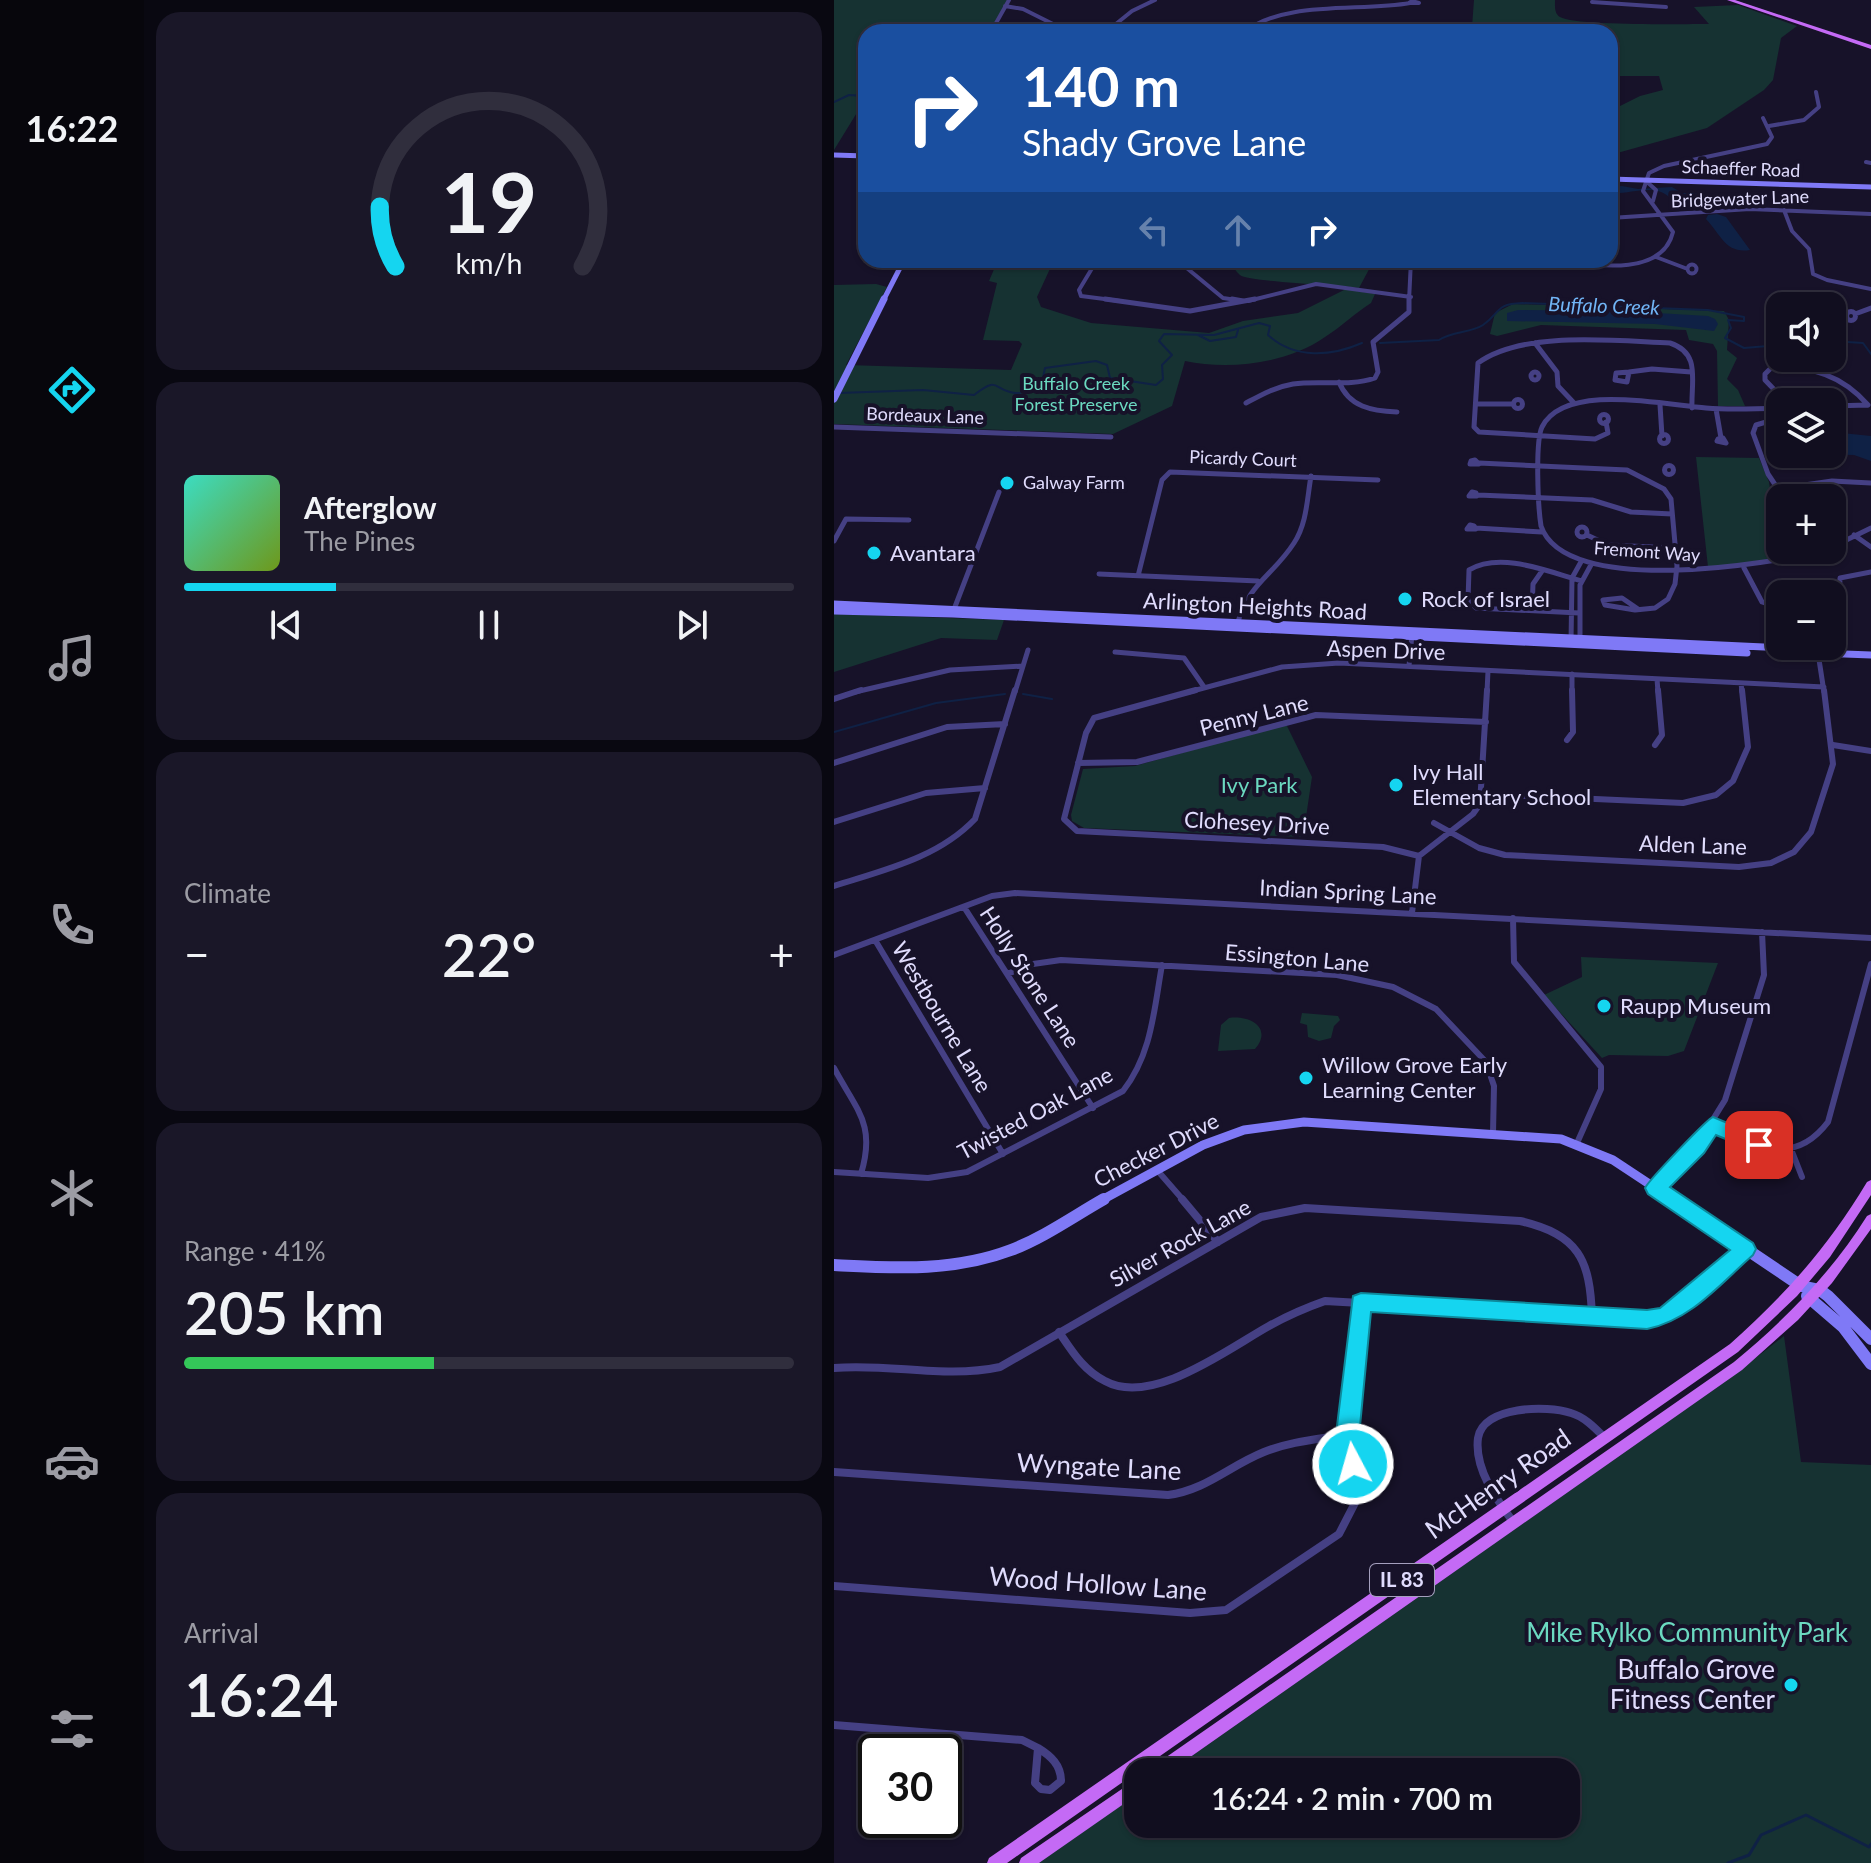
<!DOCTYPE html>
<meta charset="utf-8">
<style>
:root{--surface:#110e1f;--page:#1a1728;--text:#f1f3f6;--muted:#9c9ca4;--line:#302e3d;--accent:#15d5f0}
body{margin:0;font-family:Lato,sans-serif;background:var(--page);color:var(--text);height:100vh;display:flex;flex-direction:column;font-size:30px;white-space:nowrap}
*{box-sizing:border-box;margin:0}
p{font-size:26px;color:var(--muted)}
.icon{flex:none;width:44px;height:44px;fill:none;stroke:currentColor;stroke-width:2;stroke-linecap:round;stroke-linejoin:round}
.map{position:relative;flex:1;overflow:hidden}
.drawer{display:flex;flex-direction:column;gap:12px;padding:12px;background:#090811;width:690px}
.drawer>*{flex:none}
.banner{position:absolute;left:24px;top:24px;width:760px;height:244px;border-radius:24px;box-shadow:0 2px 6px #0004,0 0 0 2px var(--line);background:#1a4fa0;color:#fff;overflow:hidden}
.controls{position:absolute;left:932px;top:292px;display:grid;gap:16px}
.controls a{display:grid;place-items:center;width:80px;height:80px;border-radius:16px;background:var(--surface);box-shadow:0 2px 6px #0004,0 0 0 2px var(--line);font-size:40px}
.speed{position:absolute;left:24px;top:1734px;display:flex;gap:16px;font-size:40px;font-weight:700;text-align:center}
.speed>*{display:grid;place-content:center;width:104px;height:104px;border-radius:50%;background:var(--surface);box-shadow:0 2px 6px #0004,0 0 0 2px var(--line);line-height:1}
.speed .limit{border:4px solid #111;border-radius:12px;background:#fff;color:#111}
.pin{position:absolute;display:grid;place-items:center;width:68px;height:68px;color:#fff;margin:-34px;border-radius:16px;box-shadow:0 4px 12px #0006}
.me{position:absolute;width:88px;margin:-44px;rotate:354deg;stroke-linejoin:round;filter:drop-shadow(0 0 6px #0008)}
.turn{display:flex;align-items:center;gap:28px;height:168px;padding:0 32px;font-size:36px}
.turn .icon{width:104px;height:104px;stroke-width:2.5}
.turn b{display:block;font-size:56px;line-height:68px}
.lanes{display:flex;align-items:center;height:76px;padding:0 32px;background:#0003;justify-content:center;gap:40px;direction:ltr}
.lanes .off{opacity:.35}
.big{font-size:60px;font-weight:600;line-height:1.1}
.drawer .widget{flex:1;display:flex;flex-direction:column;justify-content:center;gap:12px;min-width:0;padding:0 28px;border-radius:24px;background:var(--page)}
.drawer .dial{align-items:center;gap:0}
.dial svg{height:208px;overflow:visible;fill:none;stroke:var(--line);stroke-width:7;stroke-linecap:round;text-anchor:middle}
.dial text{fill:var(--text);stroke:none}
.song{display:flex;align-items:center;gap:24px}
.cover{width:96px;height:96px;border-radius:12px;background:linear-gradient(135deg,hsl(170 70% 55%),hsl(80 70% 35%))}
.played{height:8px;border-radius:4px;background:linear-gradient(90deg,var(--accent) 25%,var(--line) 25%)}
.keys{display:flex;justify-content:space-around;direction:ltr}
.heat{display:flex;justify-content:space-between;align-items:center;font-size:44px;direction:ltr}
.charge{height:12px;border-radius:6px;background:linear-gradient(90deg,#34c759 41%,var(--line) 0)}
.trip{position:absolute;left:290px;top:1758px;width:456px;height:80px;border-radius:24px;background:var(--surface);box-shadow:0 2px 6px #0004,0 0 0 2px var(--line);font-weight:600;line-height:80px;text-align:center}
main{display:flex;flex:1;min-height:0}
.tab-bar{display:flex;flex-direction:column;width:144px;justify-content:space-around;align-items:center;background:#07060c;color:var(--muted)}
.tab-bar .icon{width:56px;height:56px}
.tab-bar .active{color:var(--accent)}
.tab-bar b{font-size:36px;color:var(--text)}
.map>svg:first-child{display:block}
.green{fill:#163232}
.water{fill:#0f2145}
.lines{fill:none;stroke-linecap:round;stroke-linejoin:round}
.stream-far1{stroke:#0f2145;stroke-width:2}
.stream{stroke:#0f2145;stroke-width:3}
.street-far3{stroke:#454084;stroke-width:4}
.street-far2{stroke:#454084;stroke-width:5}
.street-far1{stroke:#454084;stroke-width:6}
.street{stroke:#454084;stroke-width:8}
.secondary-far3{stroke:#7f79f6;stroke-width:5}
.secondary-far2{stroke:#7f79f6;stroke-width:7}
.secondary-far1{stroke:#7f79f6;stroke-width:9}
.secondary{stroke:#7f79f6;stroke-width:12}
.primary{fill:#c46af5;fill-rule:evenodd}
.route{fill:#15d5f0;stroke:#0e8a9c;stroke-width:2}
.poi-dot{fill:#15d5f0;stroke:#171229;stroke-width:3}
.labels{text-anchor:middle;stroke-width:8;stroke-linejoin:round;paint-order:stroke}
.far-street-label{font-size:18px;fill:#e0dcfd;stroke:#171229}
.far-park-label{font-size:18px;fill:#6bd9c0;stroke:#171229}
.far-poi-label{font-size:18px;fill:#e0dcfd;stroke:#171229;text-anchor:start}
.far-water-label{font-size:20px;font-style:italic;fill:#71b5f6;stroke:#171229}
.shield{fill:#171229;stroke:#a49fbd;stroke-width:2}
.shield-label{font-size:20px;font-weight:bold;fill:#e0dcfd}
.poi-label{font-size:22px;fill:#e0dcfd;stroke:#171229;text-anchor:start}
.street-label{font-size:22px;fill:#e0dcfd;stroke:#171229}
.park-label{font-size:22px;fill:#6bd9c0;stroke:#171229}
.near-street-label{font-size:26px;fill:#e0dcfd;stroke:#171229}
.near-park-label{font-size:26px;fill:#6bd9c0;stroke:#171229}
.near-poi-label{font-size:26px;fill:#e0dcfd;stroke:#171229;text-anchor:end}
</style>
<main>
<nav class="tab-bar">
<b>16:22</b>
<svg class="icon active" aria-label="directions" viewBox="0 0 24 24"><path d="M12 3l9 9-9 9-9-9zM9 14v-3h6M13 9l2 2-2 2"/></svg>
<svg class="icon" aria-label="music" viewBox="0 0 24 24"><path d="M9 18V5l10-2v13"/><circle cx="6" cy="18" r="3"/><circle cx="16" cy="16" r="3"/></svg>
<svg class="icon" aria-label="phone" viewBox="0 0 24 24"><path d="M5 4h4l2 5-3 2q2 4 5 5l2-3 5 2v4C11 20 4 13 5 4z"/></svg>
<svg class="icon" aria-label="climate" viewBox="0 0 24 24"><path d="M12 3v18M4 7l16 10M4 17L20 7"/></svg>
<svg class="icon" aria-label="car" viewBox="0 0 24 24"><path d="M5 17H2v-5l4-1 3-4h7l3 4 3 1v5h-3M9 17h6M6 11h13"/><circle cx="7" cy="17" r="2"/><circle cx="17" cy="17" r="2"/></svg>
<svg class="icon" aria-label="filters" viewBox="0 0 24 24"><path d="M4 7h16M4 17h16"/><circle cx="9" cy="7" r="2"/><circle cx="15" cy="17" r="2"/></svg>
</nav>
<section class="drawer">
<div class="widget dial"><svg viewBox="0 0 100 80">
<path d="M14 69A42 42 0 1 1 86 69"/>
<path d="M14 69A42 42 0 0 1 8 46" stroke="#15d5f0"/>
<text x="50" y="56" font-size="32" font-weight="700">19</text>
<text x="50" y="72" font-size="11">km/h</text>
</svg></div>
<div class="widget">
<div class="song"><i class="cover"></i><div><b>Afterglow</b><p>The Pines</p></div></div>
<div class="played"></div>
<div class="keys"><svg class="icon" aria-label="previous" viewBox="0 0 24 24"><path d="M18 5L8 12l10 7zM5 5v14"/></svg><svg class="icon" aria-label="pause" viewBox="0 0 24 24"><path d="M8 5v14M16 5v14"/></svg><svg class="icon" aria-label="next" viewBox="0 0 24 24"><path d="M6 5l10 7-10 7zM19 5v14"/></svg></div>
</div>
<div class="widget"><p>Climate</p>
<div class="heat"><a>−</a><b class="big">22°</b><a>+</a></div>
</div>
<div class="widget"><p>Range · 41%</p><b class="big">205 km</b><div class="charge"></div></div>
<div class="widget"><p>Arrival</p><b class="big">16:24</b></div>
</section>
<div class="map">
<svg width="1037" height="1863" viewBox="0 0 1037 1863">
<rect width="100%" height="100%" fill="#171229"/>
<path class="green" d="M0,0H174L156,32H32V98L0,150Z
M640,0H721C721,6 720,13 726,17C740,26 852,24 875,24L860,7L904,5L963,26L947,38L939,80L930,90L873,128L776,155V111L806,96L829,90L825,76H776V32H657L638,27Z
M164,260H220L203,297L207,307L257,323L375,333L409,321L464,313L512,289L541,294L537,303C521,313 507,327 491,337C453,364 395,370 351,361L338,406L279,434L0,424V285L42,284L53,287L12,365L177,370L188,344L185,341L149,340L163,283L155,281Z
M394,260H540L525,288C506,285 414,282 406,275C401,271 398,264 394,260Z
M679,304L890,311L895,320L893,350L903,358L893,379L904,390L911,406H884L883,351L879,344L855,340L852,330L707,325L663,336L656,334L661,313Z
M862,457L925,458L935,482L947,559L874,567Z
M0,614L170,620L163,640L107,638L0,672Z
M444,726H453L478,777L469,837L250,828L238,821L237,815L249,769L301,766Z
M747,957L884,963L850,1051L834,1056L775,1055L768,1058L710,995L748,977Z
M468,1013L504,1016L506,1020L500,1026L497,1038L485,1041L474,1037L473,1025L466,1023Z
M395,1018C416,1015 439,1028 421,1049L384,1051L387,1025Z
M950,1336L967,1462L1037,1465V1863H205L304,1793V1824H732V1772H335L892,1381Z"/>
<path class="water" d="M788,186L804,189L838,187L848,193H870L863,199L864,208L857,201H838C825,181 797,195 776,193V187Z
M883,214L892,217L916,250C892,254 887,235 872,219L874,215Z
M684,310L789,311L874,316L881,319L884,324L880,331L821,324L673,321V313Z
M998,432L1037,436V461L1020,455L979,454H998Z"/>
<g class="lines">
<path class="stream-far1" d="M0,102L15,95L32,96
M364,335L376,341L402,337L404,330
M998,341L1029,343L1037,354
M546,343L605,340C618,331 637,333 649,325C667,313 660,304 688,303L874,310L910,317V321L894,320L897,328L891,338L910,348L946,345
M5,393L89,390L140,395C166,375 158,390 181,393C189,394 199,389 207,387L211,368L262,361L273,365L276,378L322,385L329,379L328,365L338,355L325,341L330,334L380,335L425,323L436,326L434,335C461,360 498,356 528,343
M189,694L218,699
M0,732L102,703L171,694"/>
<path class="stream" d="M894,1863L915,1855L927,1835L972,1815L1035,1847L1037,1844"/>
<path class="street-far3" d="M578,1L585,3H575Z
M758,2L832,7
M171,6L189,9L235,32
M157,32L175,0
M272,32L298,11L321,0
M411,32C449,0 527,12 576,3
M935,126L970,120L985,107L982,92
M1032,162L1037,163
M32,177L28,192L32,197
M813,182L822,190L819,201
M32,210V216
M950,210L958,231L975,249L979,274L993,280L1037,289
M776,218L916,209L1037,214
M822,257L851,268
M263,260L245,290L247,296L286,301
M343,260L389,298L409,301
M685,260H699
M723,260C759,265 828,278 839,232L809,191L815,173L830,166L933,144L938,137L929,118
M853.5 269a4.5 4.5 0 1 1 9 0a4.5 4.5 0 1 1-9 0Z
M414,301L482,284L577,297
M575,301L577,260"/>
<path class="street-far2" d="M271,299L356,311L421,299
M398,299L409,301
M1012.5 316a4.5 4.5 0 1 1 9 0a4.5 4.5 0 1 1-9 0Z
M1021,314L1037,308
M701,343L723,372L724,386L740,403
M697 376a4 4 0 1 1 8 0a4 4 0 1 1-8 0Z
M795,372L793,382L781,380L782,373Z
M795,372L818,369L857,372
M505,382C515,407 538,411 563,412
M679.5 404a4.5 4.5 0 1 1 9 0a4.5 4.5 0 1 1-9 0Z
M952,402L931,380V374L939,366C978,367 1008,375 1034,405
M412,403C427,395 441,387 459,384C486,380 515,387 541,378L544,372L539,342L575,312V299
M643,404H678
M826,405L828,436
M998,406L1033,405
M946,408C921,409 896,410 872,408C831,405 731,382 708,427C701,442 704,507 707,526C731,597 935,565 990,550
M882,409L887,438
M765.5 419a4.5 4.5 0 1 1 9 0a4.5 4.5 0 1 1-9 0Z
M946,418L922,425L919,433L934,474L950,498
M772,422L774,433L761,439L645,432L640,427L644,363C689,330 782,341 836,343C867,353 857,380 858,408
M0,427L277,437
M825.5 439a4.5 4.5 0 1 1 9 0a4.5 4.5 0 1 1-9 0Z
M889,438L892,443L883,441L884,439Z
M641,460L645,464H636L637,461Z
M645,463L793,470L830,489L837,499L843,566L841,584L834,599L821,608L801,610L771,605L769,600L788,598L804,609
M830.5 470a4.5 4.5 0 1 1 9 0a4.5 4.5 0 1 1-9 0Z
M943,489L998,481L1037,483
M638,492L642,493L643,496H635Z
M644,495L758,500L797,512L838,514
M636,525L640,526L642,529H633Z
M743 532a5 5 0 1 1 10 0a5 5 0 1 1-10 0Z
M642,528L708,532
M753,535L774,545L841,548
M1020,535L1037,547
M0,541L12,519L75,520
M998,547L1037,528
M910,568L928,602L946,608
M265,574L424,581
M304,576L328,480L336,472L544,480
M998,608L1005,602L1006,578L1037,572
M698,611L699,584L708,571
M119,612L165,492
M745,613L642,608L634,600L635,570C667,551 715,572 748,581
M403,625C415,582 438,577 460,543C473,523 473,499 477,476
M737,642L738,578L748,560
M746,642V585L758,563
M281,652L350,658L370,687
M984,653L990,692
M575,666L578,634
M738,674V692
M823,679L824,692
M907,683L908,692
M21,692L116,670L189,666
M181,692L194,650
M355,692L448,667L505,663L990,687
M653,692L654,671"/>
<path class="street-far1" d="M362,690L260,718L252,733L230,819L243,831L549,847L585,856
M0,699L27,690
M733,740L739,732L738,690
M821,745L828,735L824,690
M999,745L1037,751
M0,763L113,727L171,724
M244,763L303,762L482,715L652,722
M649,794L849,803L882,795L899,781L914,747L908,690
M0,822L92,793L151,788
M600,823L645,848L671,855L905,867L937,863L960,852L977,832L999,764L990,690
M0,886C50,870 104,858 141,819L181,690
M130,907L259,1108
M578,913L585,856L639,814L646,804L653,690
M679,918L680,962L767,1067V1089L743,1143
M41,940L169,1154
M0,955L158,896L181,893L1037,938
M173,974L199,964L227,960L503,975L559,987L602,1009L652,1062L660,1086L659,1133
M0,1068C23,1111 42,1124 27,1174
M879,1125C923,1145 959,1168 994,1122L1037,964
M957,1149L968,1177
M323,1170L350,1201
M0,1172L94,1178L133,1172L289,1091C318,1054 320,1009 328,965
M822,1188L862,1147L891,1100L930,975L928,932"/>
<path class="street" d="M348,1199L384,1242
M225,1332C238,1351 249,1370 271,1381C318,1407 395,1348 435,1326C453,1316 471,1308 491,1301L813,1319L854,1301L911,1249
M0,1368C56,1363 111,1379 166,1367L427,1217L471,1208L686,1221C745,1235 756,1259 758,1317
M0,1472L334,1495C372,1490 395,1466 430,1452C457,1441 487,1439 515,1434
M680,1523C663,1500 640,1469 644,1438C649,1406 713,1405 737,1413C751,1417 762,1429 772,1439
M0,1586L356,1613L392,1610L505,1534L522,1501L524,1482L515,1446V1426L527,1302
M0,1725L188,1740L204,1748
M204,1748C217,1756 227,1765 227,1781L216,1790L207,1789L201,1783Z"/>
<path class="secondary-far3" d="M0,155L32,156
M776,179L1037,187
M49,301L70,260"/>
<path class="secondary-far2" d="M0,399L50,299
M0,604L975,649L984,653L1037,655
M0,611L119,614L913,653"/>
<path class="secondary-far1" d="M266,1201L369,1145L410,1130L470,1122L727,1139L779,1160L841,1201"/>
<path class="secondary" d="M838,1199L967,1286L986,1290L994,1296L1037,1339
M0,1265C61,1268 119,1272 177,1250C209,1238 240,1216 270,1199
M973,1296L1009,1327L1037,1364"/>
<path class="primary" d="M893,0H901L1037,45V49Z
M1037,1180V1195L996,1257L963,1296L904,1352L173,1863H153L155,1858L896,1344C952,1294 994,1247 1033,1182Z
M1037,1214V1229L998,1283L964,1320L908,1370L335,1772H316L318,1767L900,1362C952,1319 997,1273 1033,1216Z
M304,1778V1794L205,1863H185L187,1858Z"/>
</g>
<path class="route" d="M879,1117L932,1139L935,1145L932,1151L925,1153L882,1135L870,1153L836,1187L919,1243L922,1249L919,1255C886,1284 857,1320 813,1329L537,1312L526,1426L531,1464L528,1471L519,1474L511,1471L503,1426L519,1296L527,1293L813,1310L826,1308L896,1250L814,1194L811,1188C815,1180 874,1118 879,1117Z"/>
<g class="poi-dot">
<circle cx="173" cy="483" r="8"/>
<circle cx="40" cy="553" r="8"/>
<circle cx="571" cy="599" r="8"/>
<circle cx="562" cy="785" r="8"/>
<circle cx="770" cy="1006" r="8"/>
<circle cx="472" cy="1078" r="8"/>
<circle cx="957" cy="1685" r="8"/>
</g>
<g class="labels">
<g class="far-street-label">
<text transform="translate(907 169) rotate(2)" y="6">Schaeffer Road</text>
<text transform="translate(906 199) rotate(-2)" y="6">Bridgewater Lane</text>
<text transform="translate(91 416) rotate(2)" y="6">Bordeaux Lane</text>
<text transform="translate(409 459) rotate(2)" y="6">Picardy Court</text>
<text transform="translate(813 552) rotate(4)" y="6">Fremont Way</text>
</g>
<g class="far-park-label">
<text x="242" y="390">Buffalo Creek<tspan x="242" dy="21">Forest Preserve</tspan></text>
</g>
<g class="far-poi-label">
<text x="189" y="489">Galway Farm</text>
</g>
<g class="far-water-label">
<text transform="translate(770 306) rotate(2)" y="7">Buffalo Creek</text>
</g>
<rect class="shield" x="536" y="1564" width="64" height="32" rx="6"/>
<g class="shield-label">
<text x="568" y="1587">IL 83</text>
</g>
<g class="poi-label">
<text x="56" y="561">Avantara</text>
<text x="587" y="607">Rock of Israel</text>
<text x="578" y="780">Ivy Hall<tspan x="578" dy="25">Elementary School</tspan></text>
<text x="786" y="1014">Raupp Museum</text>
<text x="488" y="1073">Willow Grove Early<tspan x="488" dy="25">Learning Center</tspan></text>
</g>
<g class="street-label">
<text transform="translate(421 606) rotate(3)" y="8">Arlington Heights Road</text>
<text transform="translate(552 650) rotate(2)" y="8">Aspen Drive</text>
<text transform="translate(420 715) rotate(-14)" y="8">Penny Lane</text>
<text transform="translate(423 823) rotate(3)" y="8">Clohesey Drive</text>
<text transform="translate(859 845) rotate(2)" y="8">Alden Lane</text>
<text transform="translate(514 892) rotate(3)" y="8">Indian Spring Lane</text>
<text transform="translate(463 958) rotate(5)" y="8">Essington Lane</text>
<text transform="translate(196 977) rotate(57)" y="8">Holly Stone Lane</text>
<text transform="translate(108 1017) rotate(59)" y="8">Westbourne Lane</text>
<text transform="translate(201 1113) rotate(-28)" y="8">Twisted Oak Lane</text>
<text transform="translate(322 1150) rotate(-27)" y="8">Checker Drive</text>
<text transform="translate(346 1243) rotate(-29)" y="8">Silver Rock Lane</text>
</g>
<g class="park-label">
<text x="425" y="793">Ivy Park</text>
</g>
<g class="near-street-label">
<text transform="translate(265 1467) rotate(3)" y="9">Wyngate Lane</text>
<text transform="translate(664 1484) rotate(-35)" y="9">McHenry Road</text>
<text transform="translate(264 1584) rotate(4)" y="9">Wood Hollow Lane</text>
</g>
<g class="near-park-label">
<text x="853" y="1642">Mike Rylko Community Park</text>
</g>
<g class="near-poi-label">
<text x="941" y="1679">Buffalo Grove<tspan x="941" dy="30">Fitness Center</tspan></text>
</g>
</g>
</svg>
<div class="controls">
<a><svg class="icon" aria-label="sound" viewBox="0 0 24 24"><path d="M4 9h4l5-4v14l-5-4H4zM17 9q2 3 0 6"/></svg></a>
<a><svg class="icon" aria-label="layers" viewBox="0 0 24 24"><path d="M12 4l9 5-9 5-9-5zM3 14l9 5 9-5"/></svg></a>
<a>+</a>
<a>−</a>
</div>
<div class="speed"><div class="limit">30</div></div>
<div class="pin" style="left:925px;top:1145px;background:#d93025"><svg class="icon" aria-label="arrive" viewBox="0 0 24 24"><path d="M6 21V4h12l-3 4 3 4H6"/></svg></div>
<svg class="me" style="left:519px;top:1464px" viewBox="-20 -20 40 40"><circle r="17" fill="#15d5f0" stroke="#fff" stroke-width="3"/><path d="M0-11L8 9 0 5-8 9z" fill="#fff"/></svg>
<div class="trip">16:24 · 2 min · 700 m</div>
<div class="banner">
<div class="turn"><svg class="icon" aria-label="right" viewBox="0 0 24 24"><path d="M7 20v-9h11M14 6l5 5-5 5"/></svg><div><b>140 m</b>Shady Grove Lane</div></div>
<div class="lanes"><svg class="icon off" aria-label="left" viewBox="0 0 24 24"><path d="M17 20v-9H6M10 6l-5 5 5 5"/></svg><svg class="icon off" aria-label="ahead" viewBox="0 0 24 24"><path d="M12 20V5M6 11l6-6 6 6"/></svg><svg class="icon" aria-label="right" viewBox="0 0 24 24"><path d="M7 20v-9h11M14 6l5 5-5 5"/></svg></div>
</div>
</div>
</main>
